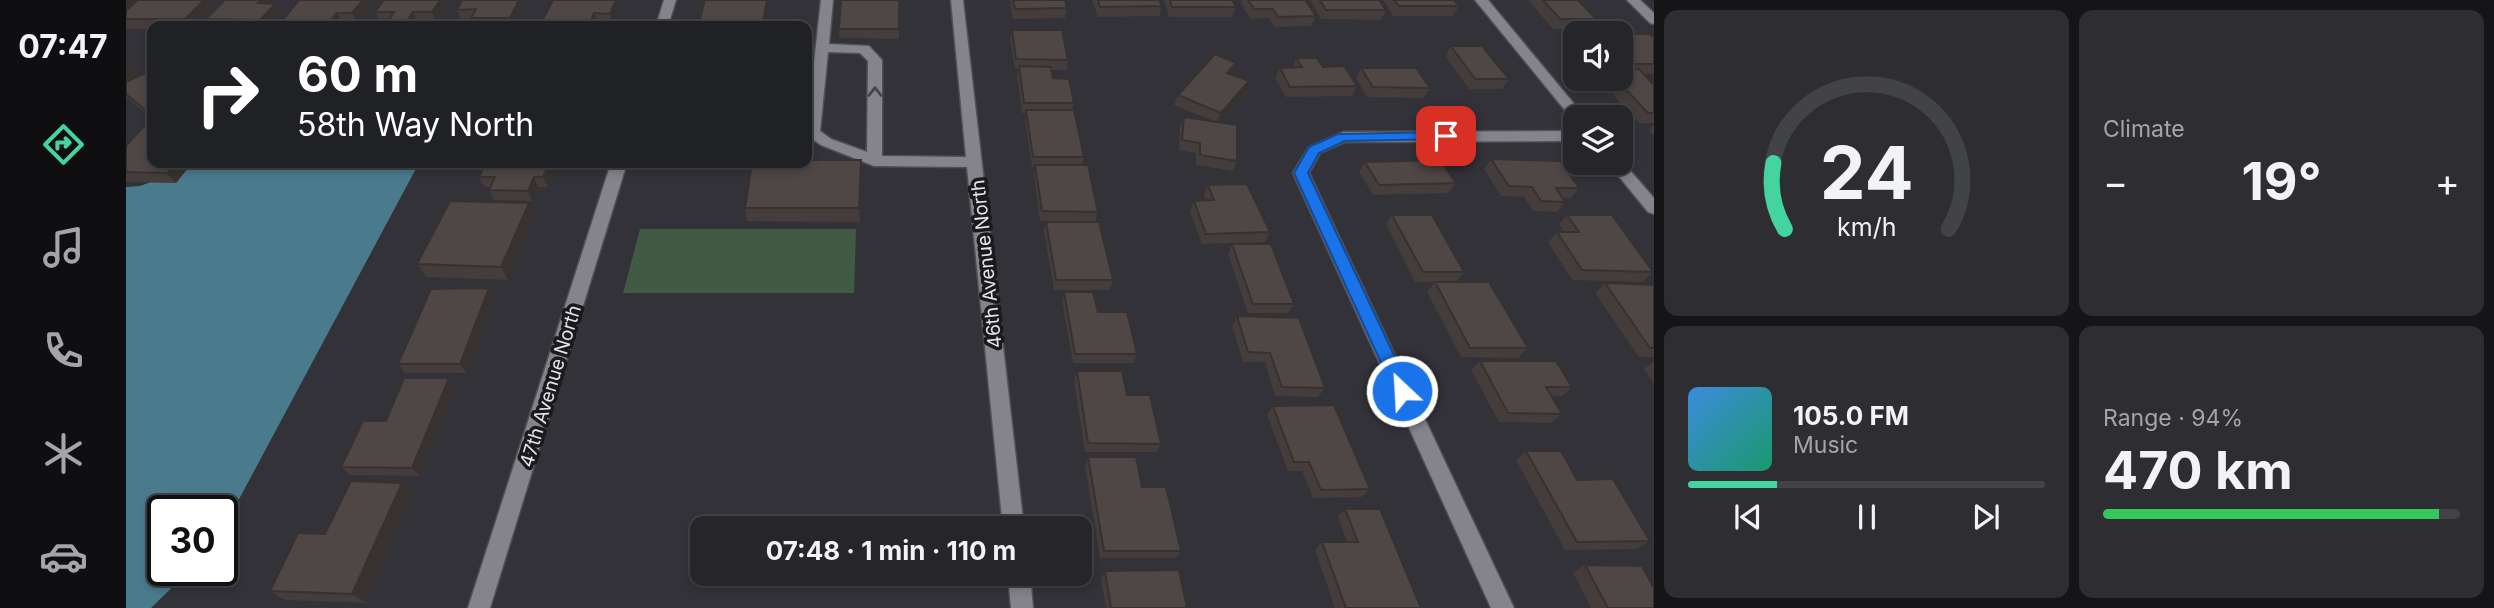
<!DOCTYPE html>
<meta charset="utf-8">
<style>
:root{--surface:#26262a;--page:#2e2e32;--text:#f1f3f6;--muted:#a4a5a8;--line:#424347;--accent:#44d4a0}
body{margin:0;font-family:Inter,sans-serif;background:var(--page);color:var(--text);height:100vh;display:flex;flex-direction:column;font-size:26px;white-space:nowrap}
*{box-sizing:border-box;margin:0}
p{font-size:23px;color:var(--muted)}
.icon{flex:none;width:38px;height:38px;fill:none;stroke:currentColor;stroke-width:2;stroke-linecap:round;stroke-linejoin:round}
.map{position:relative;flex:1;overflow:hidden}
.side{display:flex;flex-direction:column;gap:10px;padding:10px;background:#151517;width:840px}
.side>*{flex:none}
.top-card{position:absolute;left:21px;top:21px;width:665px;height:147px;border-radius:14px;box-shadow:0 4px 10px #0003,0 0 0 2px var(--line);background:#202124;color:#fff;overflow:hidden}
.fabs{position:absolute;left:1437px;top:21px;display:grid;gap:14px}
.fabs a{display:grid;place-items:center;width:70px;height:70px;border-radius:14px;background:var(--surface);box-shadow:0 4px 10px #0003,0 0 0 2px var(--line);font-size:35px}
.speed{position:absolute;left:21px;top:495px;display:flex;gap:14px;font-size:35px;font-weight:700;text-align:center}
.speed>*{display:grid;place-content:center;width:91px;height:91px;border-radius:50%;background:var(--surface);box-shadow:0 4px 10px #0003,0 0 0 2px var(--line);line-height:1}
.speed .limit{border:4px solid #111;border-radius:10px;background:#fff;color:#111}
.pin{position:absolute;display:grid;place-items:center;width:60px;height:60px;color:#fff;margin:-30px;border-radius:14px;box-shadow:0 4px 10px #0006}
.me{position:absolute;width:77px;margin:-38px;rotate:335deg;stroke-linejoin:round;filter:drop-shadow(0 0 5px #0008)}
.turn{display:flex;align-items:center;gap:24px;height:147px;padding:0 35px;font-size:32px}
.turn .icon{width:91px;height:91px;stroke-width:2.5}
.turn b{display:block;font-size:49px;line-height:60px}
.big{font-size:52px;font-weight:700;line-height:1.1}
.side .card{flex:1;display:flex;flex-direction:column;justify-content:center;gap:10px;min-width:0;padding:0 24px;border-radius:14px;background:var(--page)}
.side .dial{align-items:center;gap:0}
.dial svg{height:182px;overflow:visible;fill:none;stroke:var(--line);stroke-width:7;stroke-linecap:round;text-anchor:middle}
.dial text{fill:var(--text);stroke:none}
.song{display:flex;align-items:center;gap:21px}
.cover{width:84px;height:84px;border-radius:10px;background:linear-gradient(135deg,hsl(210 70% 55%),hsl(160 70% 35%))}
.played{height:7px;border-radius:4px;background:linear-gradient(90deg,var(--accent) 25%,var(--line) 25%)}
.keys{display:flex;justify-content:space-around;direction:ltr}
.heat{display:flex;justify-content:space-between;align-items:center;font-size:38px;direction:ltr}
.charge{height:10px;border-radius:5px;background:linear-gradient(90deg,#34c759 94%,var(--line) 0)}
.side .tiles{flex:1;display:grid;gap:10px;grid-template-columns:repeat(2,1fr)}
.trip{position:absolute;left:564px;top:516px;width:402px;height:70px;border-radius:14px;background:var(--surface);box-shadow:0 4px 10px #0003,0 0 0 2px var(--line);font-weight:700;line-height:70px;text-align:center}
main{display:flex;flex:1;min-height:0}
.tabs{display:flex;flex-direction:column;width:126px;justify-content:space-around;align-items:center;background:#0f0f11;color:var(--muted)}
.tabs .icon{width:49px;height:49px}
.tabs .on{color:var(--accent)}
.tabs b{font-size:32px;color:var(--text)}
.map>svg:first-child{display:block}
.green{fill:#405a44}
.water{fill:#4a7b8d}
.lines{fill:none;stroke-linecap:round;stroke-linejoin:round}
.minor-casing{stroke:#4f4f55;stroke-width:3}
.minor{fill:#85848c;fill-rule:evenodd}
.wall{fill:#443d3b}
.shaded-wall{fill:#373230}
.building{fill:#4f4745;stroke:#373230;stroke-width:2}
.oneway{stroke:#454449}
.route{fill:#1a73e8;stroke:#114b97;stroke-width:2}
.labels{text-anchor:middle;stroke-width:7;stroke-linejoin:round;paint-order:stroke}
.street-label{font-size:19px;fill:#e6e5ea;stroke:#1a1a1d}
</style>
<main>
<nav class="tabs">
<b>07:47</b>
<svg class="icon on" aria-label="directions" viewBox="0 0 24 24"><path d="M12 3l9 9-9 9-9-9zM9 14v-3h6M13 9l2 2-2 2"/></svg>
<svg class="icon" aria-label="music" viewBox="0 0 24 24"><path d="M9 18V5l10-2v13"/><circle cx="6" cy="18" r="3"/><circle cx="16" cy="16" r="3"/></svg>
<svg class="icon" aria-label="phone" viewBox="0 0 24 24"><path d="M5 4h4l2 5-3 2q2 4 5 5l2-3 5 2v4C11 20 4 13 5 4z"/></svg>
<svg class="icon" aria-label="climate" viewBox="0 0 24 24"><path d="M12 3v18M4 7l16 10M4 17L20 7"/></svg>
<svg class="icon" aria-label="car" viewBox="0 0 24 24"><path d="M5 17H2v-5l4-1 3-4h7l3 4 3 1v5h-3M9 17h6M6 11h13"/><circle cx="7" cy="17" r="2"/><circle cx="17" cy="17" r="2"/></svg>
</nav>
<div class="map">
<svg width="1528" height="608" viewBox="0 0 1528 608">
<rect width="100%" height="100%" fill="#323238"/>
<path class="green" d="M514,229H730L728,293H497Z"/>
<path class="water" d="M77,163H293L96,531V511H37V570L63,571L25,608H0V187L14,186Z"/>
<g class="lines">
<defs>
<path id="minor" d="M538,0H550L542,26H530Z
M695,0H707L703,44L743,46L756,60V156L840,157L825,0H837L898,528H877L841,167L748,166L695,145L682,136L681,124ZM702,52L734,53L742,61L741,152L705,139L694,131Z
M1349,0H1362L1459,117H1449L1447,120Z
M1501,0H1514L1528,13V24L1524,23Z
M1449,131V141L1219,142L1194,153L1183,173L1388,608H1365L1167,173L1183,147L1217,132Z
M1494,159L1528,198V214L1522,212L1482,163H1494Z
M485,163H501L364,608H342Z
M882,574H904L907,608H885Z"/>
</defs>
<use href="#minor" class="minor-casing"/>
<use href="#minor" class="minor"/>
</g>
<path class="wall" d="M0,0L5,6L12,0H83L88,6L69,26H26V29H0Z
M99,0H142L144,3L149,4L155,13L144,26H86L80,19Z
M173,0H242L245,6L232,23H216L214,26H158L155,22Z
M427,0H494L495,3L487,24L471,23L470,26H416L415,23Z
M773,0V39L713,38V29Z
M884,0H939L941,8L939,18L887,19Z
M966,0H1033L1036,6L1033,16L972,17Z
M1038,0H1106L1110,7L1106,17H1043Z
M1116,0H1179L1190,16L1185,26L1148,27L1143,18L1124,19L1115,3Z
M1185,0H1253L1260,10L1255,20L1195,19L1185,1Z
M1257,0H1328L1333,6L1327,16H1267Z
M1402,0H1452L1470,19L1465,25L1486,33H1449V50L1435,35L1440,29H1427Z
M323,2L311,22H292L289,26H263L261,22H254L249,12Z
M401,2L389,26H349L346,19H335L331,10Z
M886,30L942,60L941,70H925L927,78L948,103L946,110L958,157L956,165L972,212L969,222L914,221L908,175L909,167L906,166L899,120L900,113H896L891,76L892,69H889L884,40Z
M1494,34L1528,38V74H1517L1528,85V123H1513L1483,90L1491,81L1490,79H1494Z
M1325,46L1383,79L1376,89H1343L1319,56Z
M0,54L5,61L4,62L12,71L2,81L66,163L50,183L0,182V146L25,118L0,97Z
M1170,58L1197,67L1231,86L1226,96L1160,97L1149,78L1154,68H1166Z
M1110,63L1105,74L1119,91L1092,122L1111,161L1107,171L1070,165V153L1053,150L1054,127L1058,117L1088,121L1048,105L1052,95Z
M1235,68L1304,88L1297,98L1241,97L1230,78Z
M1528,125V136L1523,130Z
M1365,159L1453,188L1445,198H1437L1439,202L1431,212L1407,211L1398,197L1375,196L1358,169Z
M1239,162L1330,183L1323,193L1247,195L1233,172Z
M429,170L422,187H412L406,201L368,200L363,190L364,187H358L353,177Z
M736,174L734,222L621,221L619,208Z
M1082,185L1144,232L1139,242L1076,244L1064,211L1068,201H1080L1078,195Z
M1266,215L1338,272L1330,282H1289L1260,224Z
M1441,215L1527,272L1516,282L1446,280L1422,242L1431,232H1438L1433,224Z
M409,216L382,280L300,277L291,264Z
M920,222L987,280L984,290H928L918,232Z
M1106,244L1168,304L1162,313H1122L1102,254Z
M1309,282L1402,348L1392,358L1335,357L1301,292Z
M1479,283L1528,285V357H1513L1469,293Z
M363,288L369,298L341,373H279L272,364Z
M938,292L972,312L1011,354L1007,363H947L936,302Z
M1111,316L1199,388L1192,397L1149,396L1139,362H1117L1106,326Z
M1354,361L1446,387L1436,396H1425L1436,414L1425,423L1373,422L1345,370Z
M1528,361V384L1518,369Z
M951,371L1001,395L1035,444L1031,452H959L948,380Z
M323,378L329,388L294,476L224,475L215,467Z
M1147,406L1244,489L1236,497L1187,498L1176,471H1162L1141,415Z
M1400,451L1451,480L1524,541L1510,549L1439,550L1390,460Z
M962,457L1016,487L1055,551L1050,558H974L959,466Z
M287,494L240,603L159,600L144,591L199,534Z
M1219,509L1295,608H1209L1189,550L1196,542H1221L1212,517Z
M1459,565L1528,608H1465L1447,573Z
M979,571L1061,608H980L975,579Z"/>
<path class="shaded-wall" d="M0,0L6,7L0,13Z
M78,0H83L88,6L69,26H64L59,19Z
M135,0H142L145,5L132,3Z
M237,0H242L245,6L232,23L226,13Z
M314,0H322L323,2L311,22L306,12Z
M393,0H400L401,2L389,26H387L384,18Z
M490,0H494L495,3L487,24L484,14Z
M641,0H643L644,4L640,26H636Z
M149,4L155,13L144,26H138L134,20Z
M287,12L292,22L289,26H282L280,22Z
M211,13L216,23L214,26H206L203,22Z
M468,13L471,23L470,26H464L463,24Z
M0,54L5,61L4,62L12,71L0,83Z
M1110,63L1106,73L1098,82L1101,73Z
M1123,81L1119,91L1091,123L1095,113Z
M735,160L736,174L734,222L733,208Z
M49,163H66L50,183L41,173Z
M424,163H426L429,170L422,187L417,177Z
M408,177L412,187L406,201L402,191Z
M403,203L409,216L382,280L375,267Z
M363,288L369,298L341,373L334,364Z
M323,378L329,388L294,476L286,468Z
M276,483L287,494L240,603L226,594Z"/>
<path class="building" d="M12,0H78L59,19H0V11Z
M99,0H135L132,3L149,4L134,20L80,19Z
M173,0H237L226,13H211L203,22H155Z
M258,0H314L306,12H287L280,22L261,23L268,12H249Z
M336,0H393L384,18H345L350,9L331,10Z
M427,0H490L484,14L468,13L463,24L415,23Z
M579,0H641L636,26H572Z
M715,0H773V29H713Z
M887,0H939L941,8L889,9Z
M972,0H1033L1036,6L974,7Z
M1044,0H1106L1110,7H1046Z
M1122,0H1179L1190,16L1152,17L1147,9H1128Z
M1194,0H1253L1260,10H1200Z
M1268,0H1328L1333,6H1273Z
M1417,0H1452L1470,19H1434Z
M1442,25H1479L1486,33H1450Z
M886,30H936L942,60L890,59Z
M1494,34H1524L1528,38V64H1494Z
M1325,46H1356L1383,79H1349Z
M1089,54L1110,63L1101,73L1123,81L1095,113L1052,95Z
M1170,58H1191L1197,67L1218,66L1231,86L1164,87L1154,68L1176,67Z
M893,66L925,67L927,78L943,79L948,103H898Z
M1235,68H1290L1304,88L1247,87Z
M1513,69L1528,85V113H1522L1491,80H1507L1497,70Z
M26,70V111L23,113L0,94V82Z
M900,110H948L958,157H907Z
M26,117V163H49L41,173L0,172V146Z
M1058,117L1111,125V161L1074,155V143L1056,140Z
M1365,159L1434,161L1453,188H1430L1439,202L1415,201L1406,187L1383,186Z
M681,160H735L733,208H619L626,163H681Z
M1314,160L1330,183L1253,185L1239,162Z
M360,163H424L417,177H408L402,191L363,190L369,177H353Z
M909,165H962L972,212L916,211Z
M1121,184L1144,232L1080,234L1068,201L1088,200L1082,185Z
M324,201L403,203L375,267L291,264Z
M1266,215H1306L1338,272H1297Z
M1441,215H1486L1527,272L1456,270L1431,232H1453Z
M920,222H973L987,280H930Z
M1106,244H1145L1168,304H1127Z
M1309,282H1363L1402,348H1344Z
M1479,283L1528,285V348H1524Z
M363,288L334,364H272L305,289Z
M938,292H967L972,312H1001L1011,354H949Z
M1111,316L1173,318L1199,388L1156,387L1144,353L1122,352Z
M1354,361H1430L1446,387H1420L1436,414L1382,413Z
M951,371H996L1001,395H1024L1035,444L962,443Z
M278,378H323L286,468L215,467L237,421H260Z
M1208,405L1244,489L1195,490L1183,462H1168L1147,406Z
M1400,451H1435L1451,480L1487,479L1524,541L1451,542Z
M962,457H1010L1016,487H1040L1055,551H978Z
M225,481L276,483L226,594L144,591L172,533L199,534Z
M1219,509H1254L1295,608H1220L1196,542H1232Z
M1459,565L1516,566L1528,588V608H1482Z
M1053,570L1061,608H985L979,571Z"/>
<defs><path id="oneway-chevron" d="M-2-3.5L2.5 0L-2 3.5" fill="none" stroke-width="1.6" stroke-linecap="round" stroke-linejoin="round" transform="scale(1.75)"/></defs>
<use class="oneway" href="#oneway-chevron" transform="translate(749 92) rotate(-90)"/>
<path class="route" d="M1320,132L1327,136L1325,139L1219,141L1193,153L1182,173L1285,391L1282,396L1276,398L1270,396L1268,391L1168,173L1183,147L1212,134Z"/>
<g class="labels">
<g class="street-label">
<text transform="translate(860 264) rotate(-96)" y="7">46th Avenue North</text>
<text transform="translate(424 386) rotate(-73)" y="7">47th Avenue North</text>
</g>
</g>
</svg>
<div class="fabs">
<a><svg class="icon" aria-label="sound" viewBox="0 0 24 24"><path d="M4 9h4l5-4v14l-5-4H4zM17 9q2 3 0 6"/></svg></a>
<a><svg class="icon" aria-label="layers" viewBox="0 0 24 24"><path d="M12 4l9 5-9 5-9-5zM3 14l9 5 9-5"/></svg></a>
</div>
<div class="speed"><div class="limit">30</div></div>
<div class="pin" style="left:1320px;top:136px;background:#d93025"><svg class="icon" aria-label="arrive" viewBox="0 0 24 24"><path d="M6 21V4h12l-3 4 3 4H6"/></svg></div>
<svg class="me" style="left:1276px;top:391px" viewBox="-20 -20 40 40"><circle r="17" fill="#1a73e8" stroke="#fff" stroke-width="3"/><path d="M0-11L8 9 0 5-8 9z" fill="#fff"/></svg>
<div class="trip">07:48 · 1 min · 110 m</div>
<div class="top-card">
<div class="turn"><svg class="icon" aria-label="right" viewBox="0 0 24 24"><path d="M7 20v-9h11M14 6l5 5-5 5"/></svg><div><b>60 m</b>58th Way North</div></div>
</div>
</div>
<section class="side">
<div class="tiles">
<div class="card dial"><svg viewBox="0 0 100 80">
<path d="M14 69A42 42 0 1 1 86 69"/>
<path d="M14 69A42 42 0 0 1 9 40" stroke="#44d4a0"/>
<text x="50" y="56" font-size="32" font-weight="700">24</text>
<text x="50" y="72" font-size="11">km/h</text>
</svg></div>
<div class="card"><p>Climate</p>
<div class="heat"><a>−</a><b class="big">19°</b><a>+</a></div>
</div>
<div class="card">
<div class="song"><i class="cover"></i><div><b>105.0 FM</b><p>Music</p></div></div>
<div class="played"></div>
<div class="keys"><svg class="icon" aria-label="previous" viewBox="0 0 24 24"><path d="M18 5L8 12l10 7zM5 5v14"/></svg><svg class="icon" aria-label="pause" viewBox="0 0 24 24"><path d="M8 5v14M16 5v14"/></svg><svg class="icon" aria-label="next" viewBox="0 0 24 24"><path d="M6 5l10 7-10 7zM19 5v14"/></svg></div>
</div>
<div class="card"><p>Range · 94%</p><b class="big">470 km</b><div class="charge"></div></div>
</div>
</section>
</main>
